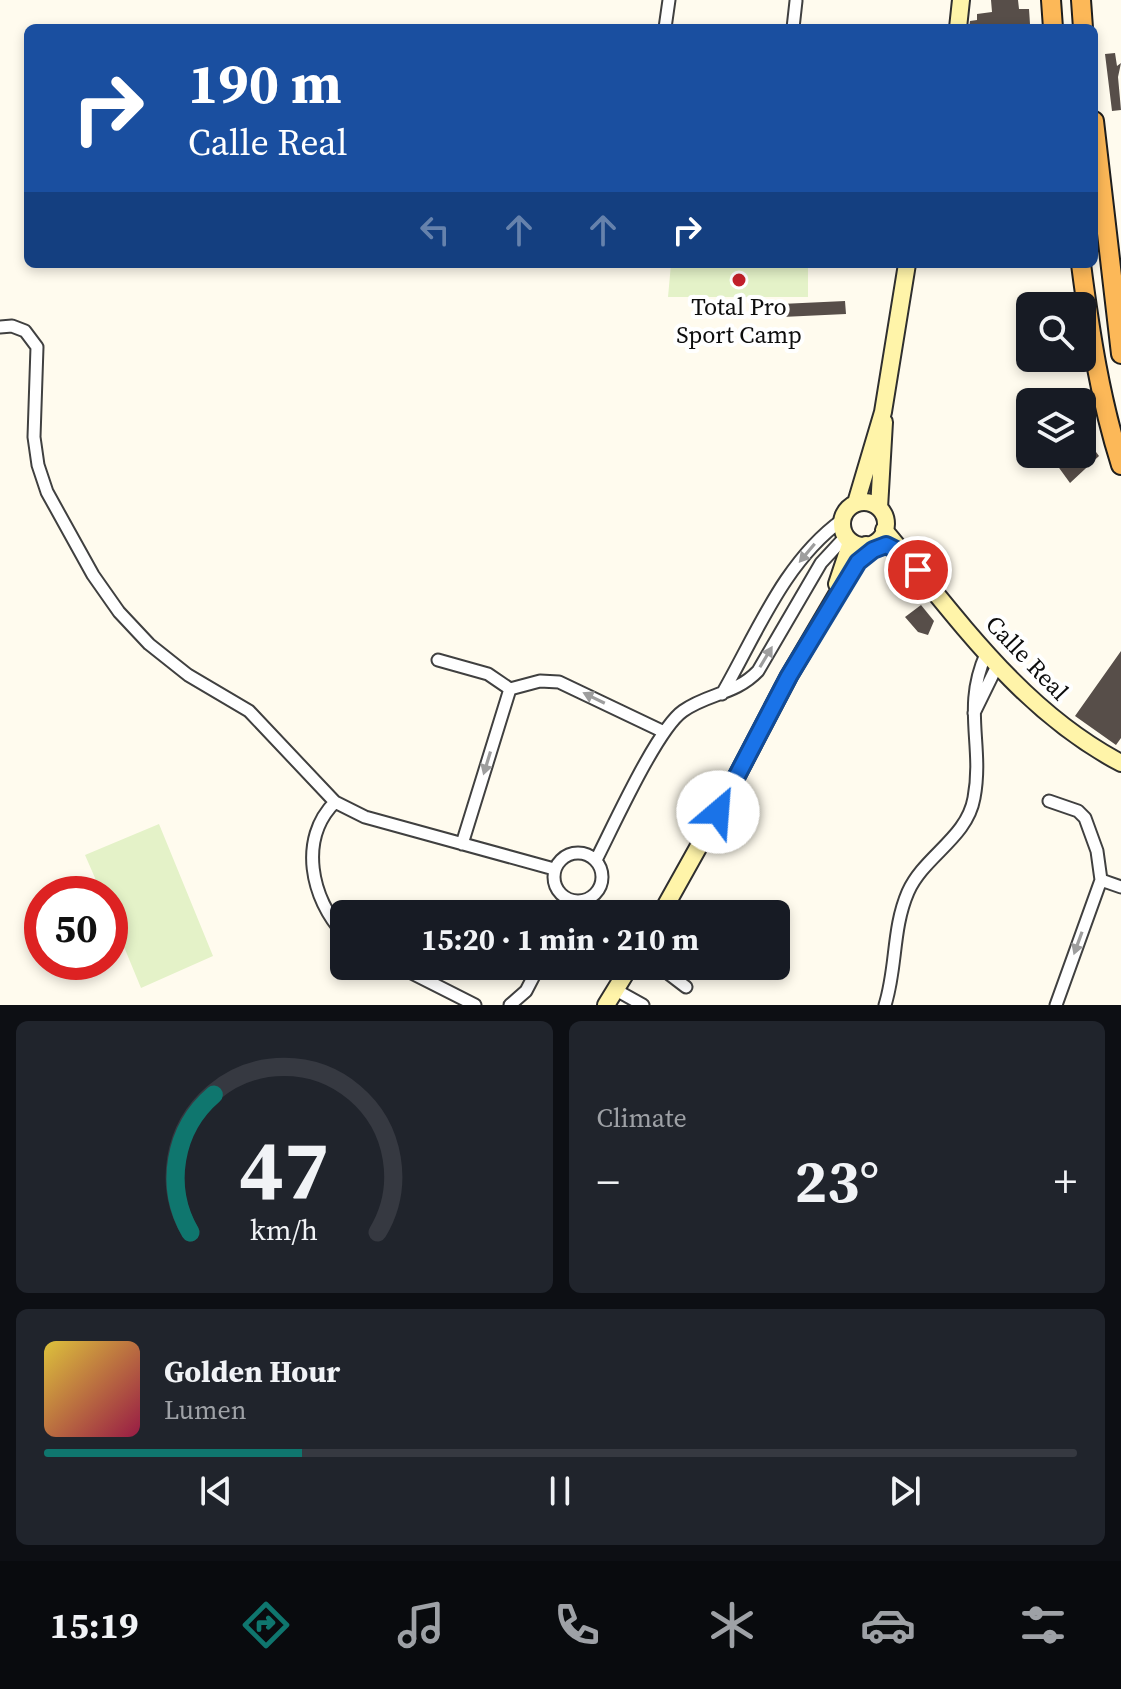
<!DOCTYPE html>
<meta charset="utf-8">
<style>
:root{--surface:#171b24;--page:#20242c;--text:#f1f3f6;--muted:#9ea1a6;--line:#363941;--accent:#0f766e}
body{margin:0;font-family:"Source Serif 4",serif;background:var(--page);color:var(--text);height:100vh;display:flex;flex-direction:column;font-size:30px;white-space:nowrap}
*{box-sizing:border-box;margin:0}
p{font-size:26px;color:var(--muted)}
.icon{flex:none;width:44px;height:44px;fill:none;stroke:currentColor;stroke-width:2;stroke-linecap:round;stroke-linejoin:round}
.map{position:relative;height:1005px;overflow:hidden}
.side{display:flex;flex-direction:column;gap:16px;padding:16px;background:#0d0f14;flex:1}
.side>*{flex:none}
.top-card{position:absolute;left:24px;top:24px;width:1074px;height:244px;border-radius:12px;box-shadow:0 4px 12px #0003;background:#1a4fa0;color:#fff;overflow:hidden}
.tools{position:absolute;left:1016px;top:292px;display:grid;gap:16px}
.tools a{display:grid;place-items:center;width:80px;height:80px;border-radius:12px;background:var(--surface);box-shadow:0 4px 12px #0003;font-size:40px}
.speed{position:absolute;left:24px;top:876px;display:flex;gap:16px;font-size:40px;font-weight:700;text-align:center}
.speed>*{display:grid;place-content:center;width:104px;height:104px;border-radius:50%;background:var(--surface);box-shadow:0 4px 12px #0003;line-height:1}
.speed .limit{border:12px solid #d22;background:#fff;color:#111}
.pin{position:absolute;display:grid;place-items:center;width:68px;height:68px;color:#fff;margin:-34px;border:4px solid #fff;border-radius:50%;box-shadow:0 2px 8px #0007}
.me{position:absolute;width:88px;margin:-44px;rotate:27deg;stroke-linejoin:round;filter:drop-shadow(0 0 6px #0008)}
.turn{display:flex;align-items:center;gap:28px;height:168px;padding:0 32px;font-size:36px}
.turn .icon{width:104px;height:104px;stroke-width:2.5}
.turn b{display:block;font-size:56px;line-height:68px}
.lanes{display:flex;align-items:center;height:76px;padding:0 32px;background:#0003;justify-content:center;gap:40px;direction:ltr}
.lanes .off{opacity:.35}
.big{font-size:60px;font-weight:700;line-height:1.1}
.side .widget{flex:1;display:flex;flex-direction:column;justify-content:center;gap:12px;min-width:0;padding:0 28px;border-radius:12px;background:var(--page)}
.side .dial{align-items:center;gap:0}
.dial svg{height:208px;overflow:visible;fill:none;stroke:var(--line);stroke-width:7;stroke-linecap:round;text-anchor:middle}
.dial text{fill:var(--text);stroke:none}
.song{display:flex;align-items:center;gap:24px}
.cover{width:96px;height:96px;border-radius:12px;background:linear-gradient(135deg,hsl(50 70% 55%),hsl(340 70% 35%))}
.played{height:8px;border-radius:4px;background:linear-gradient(90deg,var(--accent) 25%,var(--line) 25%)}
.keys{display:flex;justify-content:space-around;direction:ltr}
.heat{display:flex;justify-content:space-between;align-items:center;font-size:44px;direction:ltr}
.side .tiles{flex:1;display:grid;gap:16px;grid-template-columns:1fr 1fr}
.widget:last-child{grid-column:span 2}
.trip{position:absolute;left:330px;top:900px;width:460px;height:80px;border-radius:12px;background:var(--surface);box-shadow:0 4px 12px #0003;font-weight:700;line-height:80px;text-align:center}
.tabs{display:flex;height:128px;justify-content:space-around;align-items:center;background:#090b0e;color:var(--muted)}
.tabs .icon{width:56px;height:56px}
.tabs .on{color:var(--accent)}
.tabs b{font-size:36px;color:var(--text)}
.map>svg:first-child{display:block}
.pitch{fill:#e4f2c8}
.building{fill:#574e49}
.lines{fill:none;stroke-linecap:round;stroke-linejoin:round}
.minor-casing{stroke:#404040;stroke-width:15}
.secondary-casing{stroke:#2f2f2f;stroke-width:20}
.trunk-casing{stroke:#1e1e1e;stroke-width:22}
.minor{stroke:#fff;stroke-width:11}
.secondary{stroke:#fff4a9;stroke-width:16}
.trunk{stroke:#fcb858;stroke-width:18}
.oneway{fill:#9e9e9e}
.route-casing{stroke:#114b97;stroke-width:20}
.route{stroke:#1a73e8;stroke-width:14}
.poi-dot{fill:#c3202a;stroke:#fff;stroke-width:3}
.labels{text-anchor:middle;stroke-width:8;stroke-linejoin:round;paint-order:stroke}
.poi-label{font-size:24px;fill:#0d0d0d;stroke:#fff}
.street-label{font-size:24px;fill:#0d0d0d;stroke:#fff}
</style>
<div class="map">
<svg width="1121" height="1005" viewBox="0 0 1121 1005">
<rect width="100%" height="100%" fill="#fffbee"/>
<path class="pitch" d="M671,264H808V297H668Z
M159,824L213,956L141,988L110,913V894H102L85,855Z"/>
<path class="building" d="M991,0H1018L1019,9H1029L1030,24L969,28L970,21L977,20V14L992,12Z
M1115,53L1117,66L1121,63L1118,77L1121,110L1112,111L1105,54Z
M845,301L846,314L782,317L781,304Z
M1082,433L1099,456L1070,483L1049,454H1082Z
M921,605L934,621L928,635L918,632L905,617Z
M1121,651V738L1116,745L1075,716Z"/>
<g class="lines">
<defs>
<path id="minor" d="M665,28L669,0
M793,28L796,1
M0,327L12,326L25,331L37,347L34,437L38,465L47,492L93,575L119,612L149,644L188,675L249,711L335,802L365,817L554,869
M438,660L488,674L510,689L540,681L559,682L664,732
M722,694C757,633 784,562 842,520
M974,713L997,666
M1049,801L1078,811L1085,818L1097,851L1101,880L1056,1005
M335,802C298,839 311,899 344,934
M462,844L510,689
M554 877a24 24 0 1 1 48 0a24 24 0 1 1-48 0Z
M596,860C613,827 657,729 683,711C708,693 735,695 758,671L821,563L846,536
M1101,880L1121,887
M568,914L575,901
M398,966L475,1005
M666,966L669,974L686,987
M616,990L643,1005
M510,1005L526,991L539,966
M885,1005C897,967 892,929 908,892C924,856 967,838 974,798C984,745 962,708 986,654"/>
<path id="secondary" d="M958,28L961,0
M842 524a22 22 0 1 1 44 0a22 22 0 1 1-44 0Z
M856,503L883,412L907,264
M879,508L884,422
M884,530C956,616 1020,710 1121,763
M837,584L851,542
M661,914L718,812L789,676L866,545
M606,1005L630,966"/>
<path id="trunk" d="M1051,0L1053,28
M1081,0L1083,28
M1094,121L1121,354
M1081,264C1090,333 1100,399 1121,465"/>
</defs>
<use href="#minor" class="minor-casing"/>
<use href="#secondary" class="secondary-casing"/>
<use href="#trunk" class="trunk-casing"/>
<use href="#minor" class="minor"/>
<use href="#secondary" class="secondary"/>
<use href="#trunk" class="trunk"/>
</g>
<defs><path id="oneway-solid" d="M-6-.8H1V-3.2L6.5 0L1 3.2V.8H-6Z" transform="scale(2)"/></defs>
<g class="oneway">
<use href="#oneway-solid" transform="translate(807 553) rotate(130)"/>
<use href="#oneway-solid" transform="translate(766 657) rotate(-59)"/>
<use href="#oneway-solid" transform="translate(594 698) rotate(-154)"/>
<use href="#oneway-solid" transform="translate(487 763) rotate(107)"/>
<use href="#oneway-solid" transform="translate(1078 943) rotate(110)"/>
</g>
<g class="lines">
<defs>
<path id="route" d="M718,812L789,676L858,562L873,550L886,545L904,554L918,570"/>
</defs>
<use href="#route" class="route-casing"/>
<use href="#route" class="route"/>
</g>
<circle class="poi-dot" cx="739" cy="280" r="8"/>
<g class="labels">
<g class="poi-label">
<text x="739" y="315">Total Pro<tspan x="739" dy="28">Sport Camp</tspan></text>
</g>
<g class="street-label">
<text transform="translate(1027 658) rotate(46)" y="8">Calle Real</text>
</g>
</g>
</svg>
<div class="tools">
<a><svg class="icon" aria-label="search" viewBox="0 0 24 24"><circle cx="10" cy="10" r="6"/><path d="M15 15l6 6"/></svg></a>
<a><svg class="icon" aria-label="layers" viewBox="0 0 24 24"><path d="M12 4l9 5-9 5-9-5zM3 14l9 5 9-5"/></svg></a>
</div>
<div class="speed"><div class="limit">50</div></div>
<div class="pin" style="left:918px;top:570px;background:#d93025"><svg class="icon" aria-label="arrive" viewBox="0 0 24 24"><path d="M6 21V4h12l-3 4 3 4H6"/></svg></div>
<svg class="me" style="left:718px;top:812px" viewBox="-20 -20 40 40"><circle r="19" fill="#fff"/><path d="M0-13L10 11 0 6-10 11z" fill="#1a73e8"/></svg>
<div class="trip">15:20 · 1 min · 210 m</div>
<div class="top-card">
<div class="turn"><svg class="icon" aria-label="right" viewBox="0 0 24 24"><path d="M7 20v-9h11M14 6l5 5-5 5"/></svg><div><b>190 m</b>Calle Real</div></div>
<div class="lanes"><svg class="icon off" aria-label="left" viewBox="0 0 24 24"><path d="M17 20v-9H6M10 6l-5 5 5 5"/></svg><svg class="icon off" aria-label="ahead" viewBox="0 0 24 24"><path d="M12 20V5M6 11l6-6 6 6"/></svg><svg class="icon off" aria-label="ahead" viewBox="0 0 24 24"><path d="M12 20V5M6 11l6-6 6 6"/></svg><svg class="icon" aria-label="right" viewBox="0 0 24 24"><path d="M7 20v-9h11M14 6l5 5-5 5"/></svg></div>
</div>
</div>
<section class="side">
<div class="tiles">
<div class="widget dial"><svg viewBox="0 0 100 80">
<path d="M14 69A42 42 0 1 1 86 69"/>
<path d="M14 69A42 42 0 0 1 23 16" stroke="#0f766e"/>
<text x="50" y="56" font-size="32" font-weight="700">47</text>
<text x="50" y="72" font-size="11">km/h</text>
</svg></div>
<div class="widget"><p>Climate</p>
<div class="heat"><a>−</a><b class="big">23°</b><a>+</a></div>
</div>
<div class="widget">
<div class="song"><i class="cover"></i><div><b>Golden Hour</b><p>Lumen</p></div></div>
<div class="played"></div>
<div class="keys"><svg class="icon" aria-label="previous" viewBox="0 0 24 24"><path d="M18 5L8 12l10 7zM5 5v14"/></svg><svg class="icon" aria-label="pause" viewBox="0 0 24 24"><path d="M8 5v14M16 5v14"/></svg><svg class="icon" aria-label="next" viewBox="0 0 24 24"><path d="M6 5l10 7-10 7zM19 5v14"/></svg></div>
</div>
</div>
</section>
<nav class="tabs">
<b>15:19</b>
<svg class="icon on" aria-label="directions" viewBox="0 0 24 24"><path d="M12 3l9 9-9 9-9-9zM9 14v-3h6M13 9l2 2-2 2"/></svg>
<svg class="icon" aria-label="music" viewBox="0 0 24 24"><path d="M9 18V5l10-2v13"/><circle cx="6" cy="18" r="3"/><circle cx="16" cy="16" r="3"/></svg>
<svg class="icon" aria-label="phone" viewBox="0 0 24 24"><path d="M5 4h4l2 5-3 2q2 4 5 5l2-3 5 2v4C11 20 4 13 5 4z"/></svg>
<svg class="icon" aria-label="climate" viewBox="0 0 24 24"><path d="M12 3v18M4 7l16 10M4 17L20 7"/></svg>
<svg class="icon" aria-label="car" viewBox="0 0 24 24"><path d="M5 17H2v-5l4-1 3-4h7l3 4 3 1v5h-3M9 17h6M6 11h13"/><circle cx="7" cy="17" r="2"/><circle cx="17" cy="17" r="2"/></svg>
<svg class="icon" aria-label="filters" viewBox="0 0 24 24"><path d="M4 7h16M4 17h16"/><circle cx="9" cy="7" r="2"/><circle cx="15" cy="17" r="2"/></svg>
</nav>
